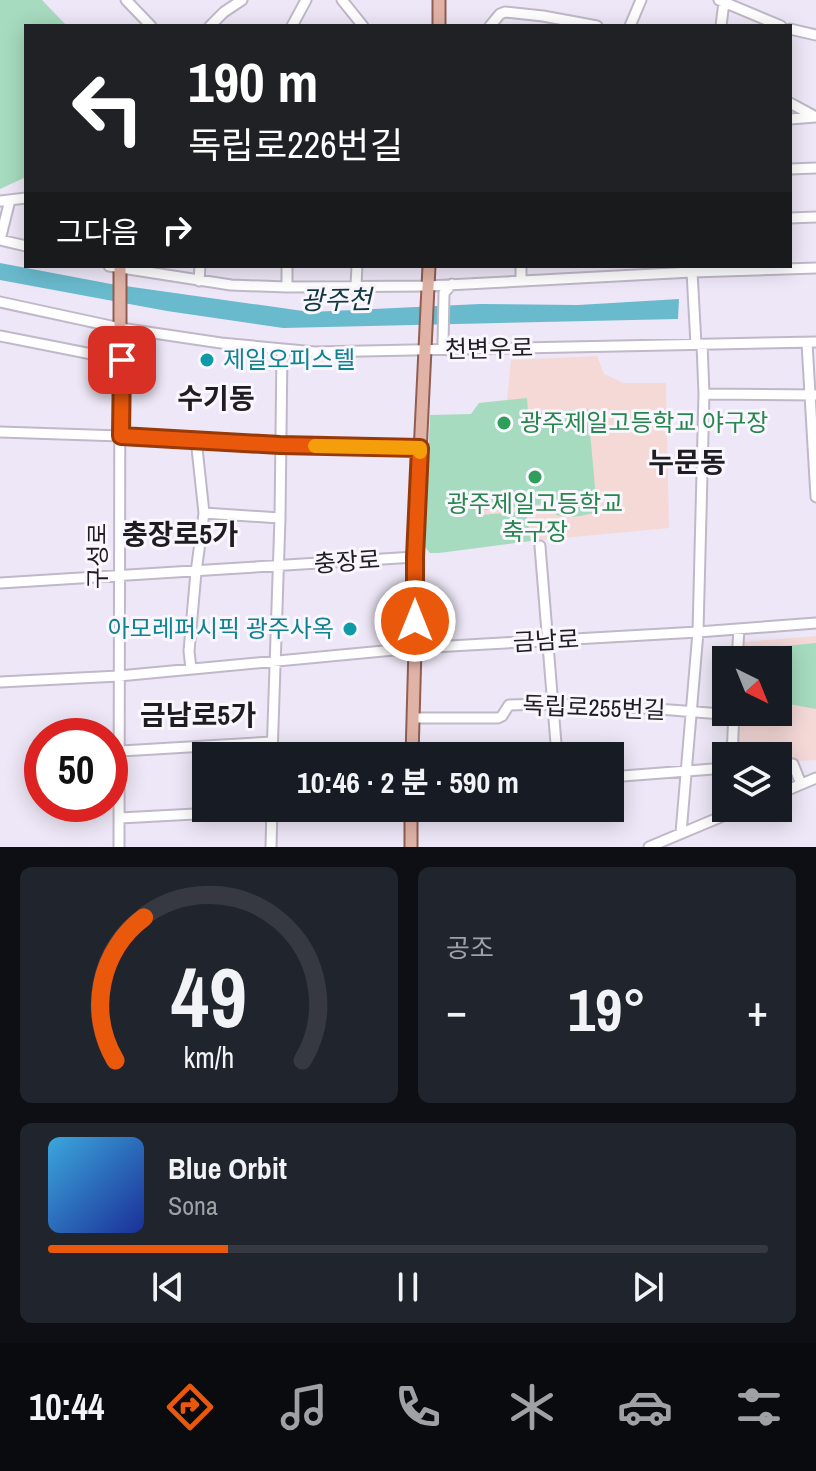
<!DOCTYPE html>
<html lang="ko">
<meta charset="utf-8">
<style>
:root{--surface:#171b24;--page:#20242c;--text:#f1f3f6;--muted:#9ea1a6;--line:#363941;--accent:#ea580c}
body{margin:0;font-family:"Archivo Narrow","Noto Sans KR",sans-serif;background:var(--page);color:var(--text);height:100vh;display:flex;flex-direction:column;font-size:30px;white-space:nowrap}
*{box-sizing:border-box;margin:0}
p{font-size:26px;color:var(--muted)}
.icon{flex:none;width:44px;height:44px;fill:none;stroke:currentColor;stroke-width:2;stroke-linecap:round;stroke-linejoin:round}
.map{position:relative;height:847px;overflow:hidden}
.panel{display:flex;flex-direction:column;gap:20px;padding:20px;background:#0d0f14;flex:1}
.panel>*{flex:none}
.hud{position:absolute;left:24px;top:24px;width:768px;height:244px;border-radius:0px;box-shadow:0 4px 20px #0003;background:#202124;color:#fff;overflow:hidden}
.needle{width:52px;rotate:137deg}
.controls{position:absolute;left:712px;top:646px;display:grid;gap:16px}
.controls a{display:grid;place-items:center;width:80px;height:80px;border-radius:0px;background:var(--surface);box-shadow:0 4px 20px #0003;font-size:40px}
.speed{position:absolute;left:24px;top:718px;display:flex;gap:16px;font-size:40px;font-weight:700;text-align:center}
.speed>*{display:grid;place-content:center;width:104px;height:104px;border-radius:50%;background:var(--surface);box-shadow:0 4px 20px #0003;line-height:1}
.speed .limit{border:12px solid #d22;background:#fff;color:#111}
.pin{position:absolute;display:grid;place-items:center;width:68px;height:68px;color:#fff;margin:-34px;border-radius:16px;box-shadow:0 4px 12px #0006}
.me{position:absolute;width:88px;margin:-44px;rotate:0deg;stroke-linejoin:round;filter:drop-shadow(0 0 6px #0008)}
.turn{display:flex;align-items:center;gap:28px;height:168px;padding:0 32px;font-size:36px}
.turn .icon{width:104px;height:104px;stroke-width:2.5}
.turn b{display:block;font-size:56px;line-height:68px}
.then{display:flex;align-items:center;height:76px;padding:0 32px;background:#0003;gap:16px;font-size:30px}
.big{font-size:60px;font-weight:700;line-height:1.1}
.panel .tile{flex:1;display:flex;flex-direction:column;justify-content:center;gap:12px;min-width:0;padding:0 28px;border-radius:12px;background:var(--page)}
.panel .dial{align-items:center;gap:0}
.dial svg{height:208px;overflow:visible;fill:none;stroke:var(--line);stroke-width:7;stroke-linecap:round;text-anchor:middle}
.dial text{fill:var(--text);stroke:none}
.song{display:flex;align-items:center;gap:24px}
.cover{width:96px;height:96px;border-radius:12px;background:linear-gradient(135deg,hsl(200 70% 55%),hsl(230 70% 35%))}
.played{height:8px;border-radius:4px;background:linear-gradient(90deg,var(--accent) 25%,var(--line) 25%)}
.keys{display:flex;justify-content:space-around;direction:ltr}
.heat{display:flex;justify-content:space-between;align-items:center;font-size:44px;direction:ltr}
.panel .tiles{flex:1;display:grid;gap:20px;grid-template-columns:1fr 1fr}
.tile:last-child{grid-column:span 2}
.trip{position:absolute;left:192px;top:742px;width:432px;height:80px;border-radius:0px;background:var(--surface);box-shadow:0 4px 20px #0003;font-weight:700;line-height:80px;text-align:center}
.tab-bar{display:flex;height:128px;justify-content:space-around;align-items:center;background:#090b0e;color:var(--muted)}
.tab-bar .icon{width:56px;height:56px}
.tab-bar .active{color:var(--accent)}
.tab-bar b{font-size:36px;color:var(--text)}
.map>svg:first-child{display:block}
.education{fill:#f4d9d7}
.green{fill:#a6dbbf}
.water{fill:#69bacd}
.lines{fill:none;stroke-linecap:round;stroke-linejoin:round}
.minor-casing{stroke:#c0b8c8;stroke-width:13}
.major-casing{stroke:#905e52;stroke-width:15}
.minor{stroke:#fff;stroke-width:9}
.major{stroke:#e1b3a7;stroke-width:11}
.route-casing{stroke:#983908;stroke-width:20}
.route{stroke:#ea580c;stroke-width:14}
.slow{stroke:#f59e0b;stroke-width:14}
.culture-dot{fill:#0f9aa8;stroke:#f9f6fd;stroke-width:3}
.leisure-dot{fill:#2e9e5b;stroke:#f9f6fd;stroke-width:3}
.labels{text-anchor:middle;stroke-width:6;stroke-linejoin:round;paint-order:stroke}
.street-label{font-size:24px;fill:#1f1c22;stroke:#f9f6fd}
.culture-label{font-size:24px;fill:#0d838f;stroke:#f9f6fd;text-anchor:start}
.leisure-label{font-size:24px;fill:#27864d;stroke:#f9f6fd;text-anchor:start}
.water-label{font-size:26px;font-style:italic;fill:#10373f;stroke:#f9f6fd}
.quarter-label{font-size:28px;font-weight:bold;fill:#1f1c22;stroke:#f9f6fd}
</style>
<div class="map">
<svg width="816" height="847" viewBox="0 0 816 847">
<rect width="100%" height="100%" fill="#eee7f7"/>
<path class="education" d="M597,356L604,374L624,383H666L669,528L531,541L525,511L480,515L473,511L479,403L507,400L511,360Z
M816,636V760L778,762V756H734L737,712H778V660H742L743,642Z"/>
<path class="green" d="M0,0H42L67,26H26V177L0,189Z
M527,398L528,413L588,409L596,499L593,500L597,503L596,512C585,516 563,520 553,513L555,503L475,511L480,515L526,511L531,541L439,553H430L425,547L430,415L471,414L479,403Z
M816,643V709L778,702V660H772L774,647Z"/>
<path class="water" d="M0,263L111,284L310,312L480,304L578,305L679,299L678,319L283,328L167,311L0,280Z"/>
<g class="lines">
<defs>
<path id="minor" d="M126,0L151,26
M342,0L363,26
M719,0L781,26
M210,26L224,12L242,0
M292,26L306,0
M490,26L500,14L505,12L543,16L597,26
M630,26L641,0
M721,26L724,2
M790,29L816,35
M790,103L816,117
M790,119L816,117
M790,169L816,168
M0,201L26,198
M790,218L816,217
M0,240L10,200
M0,240L26,246
M109,266L231,285L287,287L428,286L692,272L816,268
M521,266V281
M692,272L696,344
M199,281L200,266
M356,285L357,266
M287,287V266
M0,302L120,328L221,343L315,352L816,342
M0,336L122,360
M807,343L816,497
M448,350L443,344L444,293L452,284
M704,394L816,395
M0,432L121,436L280,445L420,448
M204,513L280,518
M540,546L557,756
M0,583L415,557
M737,660L739,629
M191,669L189,651L196,572L204,513L196,439
M0,682L119,676L415,648L698,632L816,623
M413,718H498L502,716L509,705C585,702 659,709 734,715
M121,751L272,742
M272,756L280,518L282,349
M732,756L734,712
M778,765L793,764L801,784
M610,777L726,768
M778,794L816,778
M120,818L308,808
M681,833L698,632L704,394L702,344
M119,847L120,328
M271,847L272,808
M649,847L742,808"/>
<path id="major" d="M439,26V0
M120,268V328
M412,756L415,648V557L429,266
M411,808V847"/>
</defs>
<use href="#minor" class="minor-casing"/>
<use href="#major" class="major-casing"/>
<use href="#minor" class="minor"/>
<use href="#major" class="major"/>
</g>
<g class="lines">
<defs>
<path id="route" d="M122,360L121,436L280,445L420,448L415,557V621"/>
</defs>
<use href="#route" class="route-casing"/>
<use href="#route" class="route"/>
<path class="slow" d="M315,446L420,448V452"/>
</g>
<g class="culture-dot">
<circle cx="207" cy="360" r="8"/>
<circle cx="350" cy="629" r="8"/>
</g>
<g class="leisure-dot">
<circle cx="504" cy="423" r="8"/>
<circle cx="535" cy="477" r="8"/>
</g>
<g class="labels">
<g class="street-label">
<text transform="translate(489 349) rotate(-1)" y="8">천변우로</text>
<text transform="translate(98 556) rotate(-90)" y="8">구성로</text>
<text transform="translate(347 562) rotate(-4)" y="8">충장로</text>
<text transform="translate(546 641) rotate(-3)" y="8">금남로</text>
<text transform="translate(594 708) rotate(2)" y="8">독립로255번길</text>
</g>
<g class="culture-label">
<text x="223" y="368">제일오피스텔</text>
<text x="334" y="637" text-anchor="end">아모레퍼시픽 광주사옥</text>
</g>
<g class="leisure-label">
<text x="520" y="431">광주제일고등학교 야구장</text>
<text x="535" y="512" text-anchor="middle">광주제일고등학교<tspan x="535" dy="28">축구장</tspan></text>
</g>
<g class="water-label">
<text transform="translate(336 300) rotate(-1)" y="9">광주천</text>
</g>
<g class="quarter-label">
<text x="216" y="408">수기동</text>
<text x="687" y="472">누문동</text>
<text x="180" y="544">충장로5가</text>
<text x="198" y="725">금남로5가</text>
</g>
</g>
</svg>
<div class="controls">
<a><svg class="needle" viewBox="-14 -14 28 28"><path d="M0-13l5 13h-10z" fill="#e53935"/><path d="M0 13l5-13h-10z" fill="#9ea1a6"/></svg></a>
<a><svg class="icon" aria-label="layers" viewBox="0 0 24 24"><path d="M12 4l9 5-9 5-9-5zM3 14l9 5 9-5"/></svg></a>
</div>
<div class="speed"><div class="limit">50</div></div>
<div class="pin" style="left:122px;top:360px;background:#d93025"><svg class="icon" aria-label="arrive" viewBox="0 0 24 24"><path d="M6 21V4h12l-3 4 3 4H6"/></svg></div>
<svg class="me" style="left:415px;top:621px" viewBox="-20 -20 40 40"><circle r="17" fill="#ea580c" stroke="#fff" stroke-width="3"/><path d="M0-11L8 9 0 5-8 9z" fill="#fff"/></svg>
<div class="trip">10:46 · 2 분 · 590 m</div>
<div class="hud">
<div class="turn"><svg class="icon" aria-label="left" viewBox="0 0 24 24"><path d="M17 20v-9H6M10 6l-5 5 5 5"/></svg><div><b>190 m</b>독립로226번길</div></div>
<div class="then">그다음<svg class="icon" aria-label="right" viewBox="0 0 24 24"><path d="M7 20v-9h11M14 6l5 5-5 5"/></svg></div>
</div>
</div>
<section class="panel">
<div class="tiles">
<div class="tile dial"><svg viewBox="0 0 100 80">
<path d="M14 69A42 42 0 1 1 86 69"/>
<path d="M14 69A42 42 0 0 1 25 14" stroke="#ea580c"/>
<text x="50" y="56" font-size="32" font-weight="700">49</text>
<text x="50" y="72" font-size="11">km/h</text>
</svg></div>
<div class="tile"><p>공조</p>
<div class="heat"><a>−</a><b class="big">19°</b><a>+</a></div>
</div>
<div class="tile">
<div class="song"><i class="cover"></i><div><b>Blue Orbit</b><p>Sona</p></div></div>
<div class="played"></div>
<div class="keys"><svg class="icon" aria-label="previous" viewBox="0 0 24 24"><path d="M18 5L8 12l10 7zM5 5v14"/></svg><svg class="icon" aria-label="pause" viewBox="0 0 24 24"><path d="M8 5v14M16 5v14"/></svg><svg class="icon" aria-label="next" viewBox="0 0 24 24"><path d="M6 5l10 7-10 7zM19 5v14"/></svg></div>
</div>
</div>
</section>
<nav class="tab-bar">
<b>10:44</b>
<svg class="icon active" aria-label="directions" viewBox="0 0 24 24"><path d="M12 3l9 9-9 9-9-9zM9 14v-3h6M13 9l2 2-2 2"/></svg>
<svg class="icon" aria-label="music" viewBox="0 0 24 24"><path d="M9 18V5l10-2v13"/><circle cx="6" cy="18" r="3"/><circle cx="16" cy="16" r="3"/></svg>
<svg class="icon" aria-label="phone" viewBox="0 0 24 24"><path d="M5 4h4l2 5-3 2q2 4 5 5l2-3 5 2v4C11 20 4 13 5 4z"/></svg>
<svg class="icon" aria-label="climate" viewBox="0 0 24 24"><path d="M12 3v18M4 7l16 10M4 17L20 7"/></svg>
<svg class="icon" aria-label="car" viewBox="0 0 24 24"><path d="M5 17H2v-5l4-1 3-4h7l3 4 3 1v5h-3M9 17h6M6 11h13"/><circle cx="7" cy="17" r="2"/><circle cx="17" cy="17" r="2"/></svg>
<svg class="icon" aria-label="filters" viewBox="0 0 24 24"><path d="M4 7h16M4 17h16"/><circle cx="9" cy="7" r="2"/><circle cx="15" cy="17" r="2"/></svg>
</nav>
